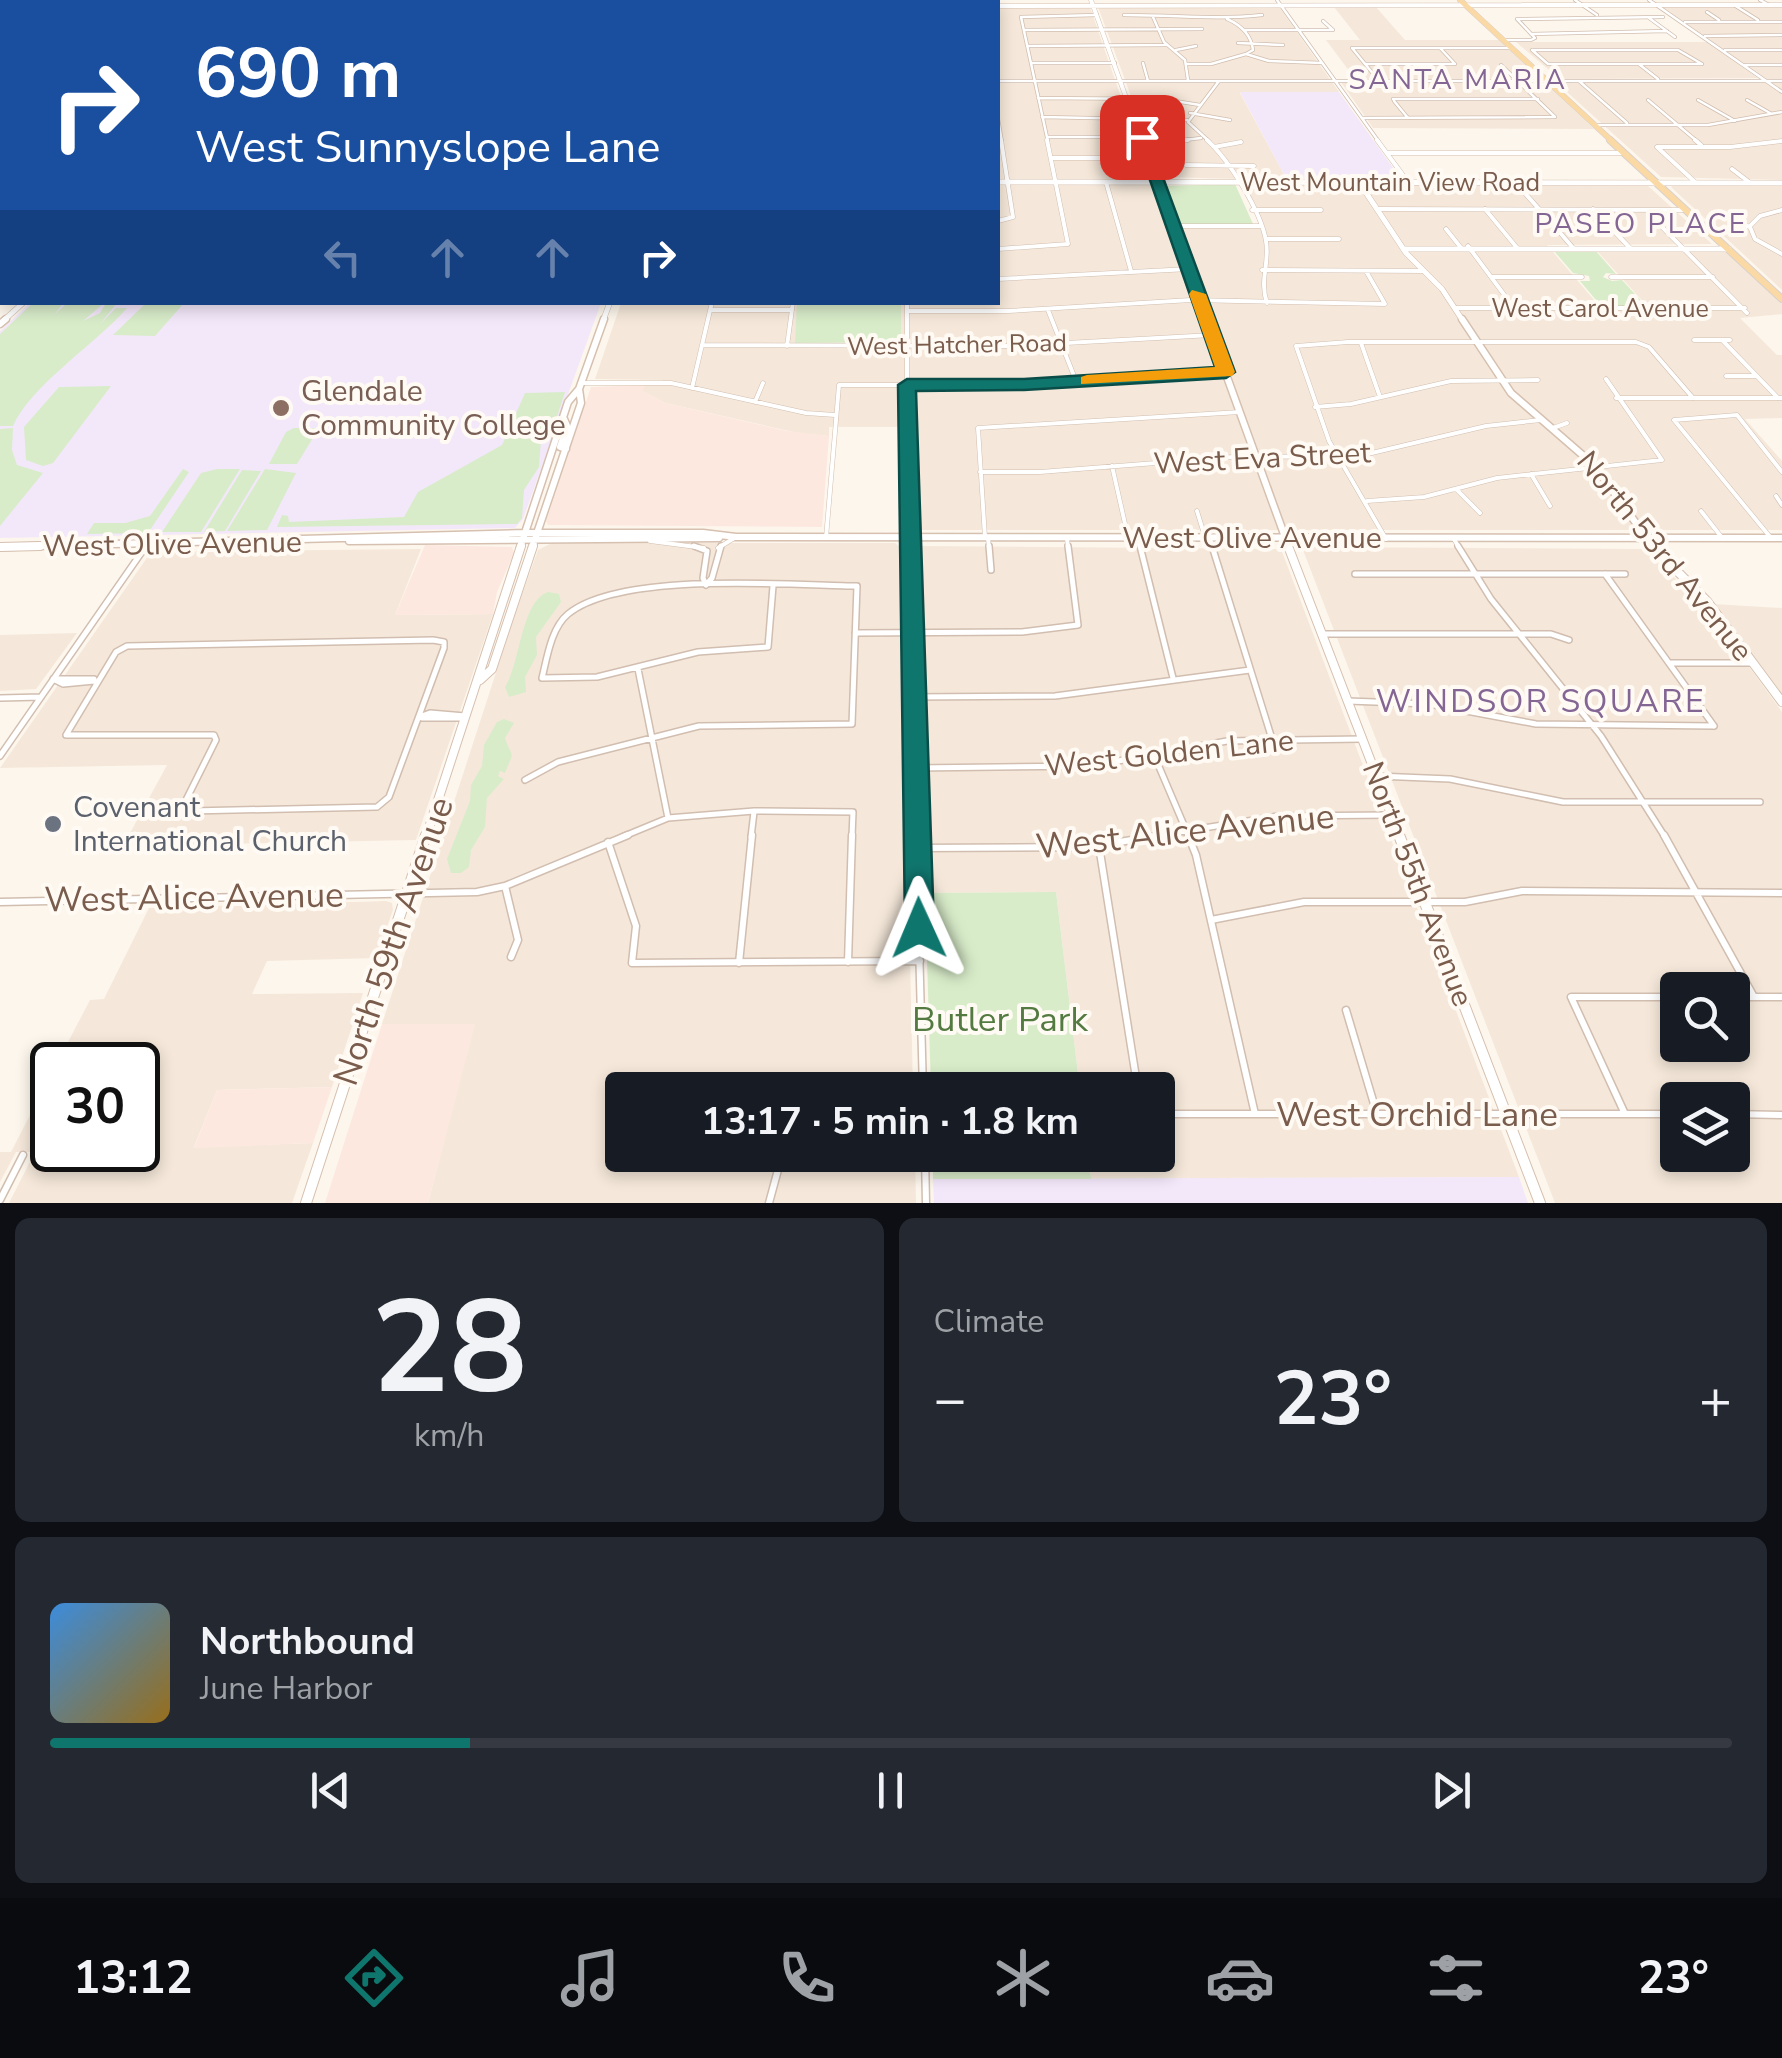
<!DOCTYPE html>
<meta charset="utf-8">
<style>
:root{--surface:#171b24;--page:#242831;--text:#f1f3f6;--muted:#9ea1a6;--line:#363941;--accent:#0f766e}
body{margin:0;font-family:"Nunito Sans",sans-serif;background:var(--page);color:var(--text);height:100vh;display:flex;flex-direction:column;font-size:38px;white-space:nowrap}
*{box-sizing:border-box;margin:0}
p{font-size:32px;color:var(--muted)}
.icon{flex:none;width:55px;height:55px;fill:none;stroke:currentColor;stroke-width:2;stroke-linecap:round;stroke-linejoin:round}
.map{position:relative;height:1203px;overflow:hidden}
.drawer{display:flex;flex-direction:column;gap:15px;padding:15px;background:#0d0f14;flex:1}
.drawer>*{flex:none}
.guide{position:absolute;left:0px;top:0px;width:1000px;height:305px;box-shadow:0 5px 15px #0003;background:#1a4fa0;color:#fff;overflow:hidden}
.tools{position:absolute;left:1660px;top:972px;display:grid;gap:20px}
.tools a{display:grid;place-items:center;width:90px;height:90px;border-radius:10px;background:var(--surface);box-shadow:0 5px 15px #0003;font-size:50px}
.speed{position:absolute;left:30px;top:1042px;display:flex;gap:20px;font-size:50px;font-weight:700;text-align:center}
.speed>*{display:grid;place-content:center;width:130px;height:130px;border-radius:50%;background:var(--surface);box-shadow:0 5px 15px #0003;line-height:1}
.speed .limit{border:5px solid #111;border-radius:15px;background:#fff;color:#111}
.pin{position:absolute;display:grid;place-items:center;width:85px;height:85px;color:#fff;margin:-42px;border-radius:20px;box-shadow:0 5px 15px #0006}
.me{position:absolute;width:110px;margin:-55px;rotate:359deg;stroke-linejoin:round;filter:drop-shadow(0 0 8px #0008)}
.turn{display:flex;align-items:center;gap:35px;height:210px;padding:0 30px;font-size:45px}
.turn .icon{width:130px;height:130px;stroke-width:2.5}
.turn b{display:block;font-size:70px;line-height:85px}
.lanes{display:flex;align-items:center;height:95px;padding:0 30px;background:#0003;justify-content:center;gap:50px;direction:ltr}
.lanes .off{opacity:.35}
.big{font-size:75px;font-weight:700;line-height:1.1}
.drawer .card{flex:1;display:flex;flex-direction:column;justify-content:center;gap:15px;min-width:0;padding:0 35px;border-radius:15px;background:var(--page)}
.drawer .dial{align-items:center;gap:0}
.dial b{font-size:130px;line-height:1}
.song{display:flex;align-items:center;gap:30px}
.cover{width:120px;height:120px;border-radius:15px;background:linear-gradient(135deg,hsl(210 70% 55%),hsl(40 70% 35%))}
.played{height:10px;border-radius:5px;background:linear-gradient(90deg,var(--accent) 25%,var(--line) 25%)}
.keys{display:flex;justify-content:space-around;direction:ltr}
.heat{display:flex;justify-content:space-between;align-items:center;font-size:55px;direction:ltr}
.drawer .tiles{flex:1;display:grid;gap:15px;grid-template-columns:1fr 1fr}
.card:last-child{grid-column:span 2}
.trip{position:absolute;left:605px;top:1072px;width:570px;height:100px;border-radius:10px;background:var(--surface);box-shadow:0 5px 15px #0003;font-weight:700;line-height:100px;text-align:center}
.menu{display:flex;height:160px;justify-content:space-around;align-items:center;background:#090b0e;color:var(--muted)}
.menu .icon{width:70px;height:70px}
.menu .active{color:var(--accent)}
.menu b{font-size:45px;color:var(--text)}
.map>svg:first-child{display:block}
.residential{fill:#f5e8da;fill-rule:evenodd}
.commercial{fill:#fde8e0}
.education{fill:#f3e8fa}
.green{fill:#d8ecc9}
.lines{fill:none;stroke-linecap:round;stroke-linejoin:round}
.street-far3-casing{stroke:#d1beb0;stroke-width:4}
.street-far2-casing{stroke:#d1beb0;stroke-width:5}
.street-far1-casing{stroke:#d1beb0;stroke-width:8}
.street-casing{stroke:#d1beb0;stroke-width:9}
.secondary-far4-casing{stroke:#d6c0b0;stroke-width:5}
.secondary-far3-casing{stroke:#d6c0b0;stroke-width:6}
.secondary-far2-casing{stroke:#d6c0b0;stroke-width:9}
.secondary-far1-casing{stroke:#d6c0b0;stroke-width:10}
.secondary-casing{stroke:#d6c0b0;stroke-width:12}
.primary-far1-casing{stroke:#dad1cd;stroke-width:6}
.primary-casing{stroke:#dad1cd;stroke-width:8}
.street-far3{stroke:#fff;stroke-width:2.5}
.street-far2{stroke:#fff;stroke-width:4}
.street-far1{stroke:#fff;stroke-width:5}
.street{stroke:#fff;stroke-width:6}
.secondary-far4{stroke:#fff;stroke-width:4}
.secondary-far3{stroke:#fff;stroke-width:5}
.secondary-far2{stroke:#fff;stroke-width:6}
.secondary-far1{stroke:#fff;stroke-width:8}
.secondary{stroke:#fff;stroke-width:10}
.primary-far1{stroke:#fbd9a5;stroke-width:5}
.primary{stroke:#fbd9a5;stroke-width:6}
.route{fill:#0f766e;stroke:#0a4d48;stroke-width:2.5}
.slow{fill:#f59e0b}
.education-dot{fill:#8d6e63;stroke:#fffaf3;stroke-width:4}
.worship-dot{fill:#6b7280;stroke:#fffaf3;stroke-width:4}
.labels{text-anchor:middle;stroke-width:8;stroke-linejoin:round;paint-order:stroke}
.far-street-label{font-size:25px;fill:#7a5c4d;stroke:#fffaf3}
.far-neighbourhood-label{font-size:28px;letter-spacing:2.5px;fill:#846695;stroke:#fffaf3}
.education-label{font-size:30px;fill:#785e54;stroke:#fffaf3;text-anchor:start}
.street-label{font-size:30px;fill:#7a5c4d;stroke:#fffaf3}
.worship-label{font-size:30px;fill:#5b616d;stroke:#fffaf3;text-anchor:start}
.neighbourhood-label{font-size:32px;letter-spacing:2.5px;fill:#846695;stroke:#fffaf3}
.near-street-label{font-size:35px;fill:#7a5c4d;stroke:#fffaf3}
.near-park-label{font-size:35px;fill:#537a41;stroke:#fffaf3}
</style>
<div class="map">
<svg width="1782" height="1203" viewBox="0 0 1782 1203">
<rect width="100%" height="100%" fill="#fdf6ec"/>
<path class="residential" d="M998,7H1090L1149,179H998Z
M1098,7L1280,8L1339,92L1240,93L1287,180L1161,177Z
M1334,7H1376L1405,40H1501L1543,80H1356L1326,40H1360Z
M1663,7H1782V180L1661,177L1557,83H1770Z
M1516,42H1707L1758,78L1560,79Z
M1341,82L1545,83L1594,129L1373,128Z
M998,184H1152L1171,228H1263L1242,185H1647L1712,244L1547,245L1601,308L1648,307L1597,251L1725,250L1782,304V314L1740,318L1777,355H1782V418L1745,419L1782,461V530H915L912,427H829V436L798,433L665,403L642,391L644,385H662L663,380L595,379L621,303L998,302Z
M1782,184V290L1671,187L1673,185Z
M552,543H895L901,548L913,1090H622V1155H915L916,1203H428L474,1024H382L514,617L538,550Z
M918,546L1281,549L1519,1177L1091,1179L1088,1155H1158V1090H1080L1056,892L925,893Z
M1306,547L1644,549L1705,606L1782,712V1203H1555L1303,550ZM1678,990H1732V1045H1678ZM1678,1100H1732V1155H1678Z
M421,549L395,615L493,614L416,840L123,846L167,765L0,768L151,552Z
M1713,604L1782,608V696L1729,624Z
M77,633L36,689L0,691V635Z
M386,901L392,903L393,910L376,958L267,961L252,994L363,993L332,1087L217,1090L194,1147L313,1143L292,1203H9L35,1152H16L0,1182V1152H11L52,1072V1150H138V1065H56L90,1000L104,999L149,908Z"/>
<path class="commercial" d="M644,385L643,391L665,403L787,431L829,436L822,527L548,525L546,521L591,387Z
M425,545L512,547L514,553L497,592L493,614L395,615Z
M382,1024H475L428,1203H325Z
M332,1087L313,1143L194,1148L217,1090Z"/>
<path class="education" d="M1240,92H1339L1401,179L1287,180Z
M30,303H601L523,519L515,528L0,538V331Z
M1519,1177L1528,1203H934L933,1179Z"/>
<path class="green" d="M1235,184L1253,224H1178L1165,186Z
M1595,250L1616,274L1606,273L1603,277L1612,281L1622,280L1646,306H1601L1580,281H1590L1589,276L1573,273L1554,251Z
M34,302L63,303L55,314L67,303H104L83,321L100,313L106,303H117L100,324L116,308H127C98,342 31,385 13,426H0V334Z
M147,302L184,303L155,336L113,335Z
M797,303H901V342L795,343Z
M111,386L53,463L43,466L26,460L24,427L59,387Z
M565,392L556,420L541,440L539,467L524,490L522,518L517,524L277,527L282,515L288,516L289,522L404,517L418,492L502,445L525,393Z
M13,428L12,450L17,465L43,473L0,526V429Z
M294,428H319L297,464H269L286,432Z
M183,469L189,472L148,533L87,534L94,523H125L150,516Z
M217,469H240L201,532H162L201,473Z
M265,469L296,473L267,530L227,531Z
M242,470L261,471L225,531L204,532Z
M548,592L559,594L561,602L536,637L537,655L525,677L526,692L509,697L505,687C520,665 521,601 548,592Z
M504,719L514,723L505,738C513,761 515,748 505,773L500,771L498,776L504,779L487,798L485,827L471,850L469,867L461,873H451L447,859L470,801L471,785L482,766L484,745L497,722Z
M1056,892L1080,1090H931L925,893Z
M933,1155H1088L1091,1179H933Z"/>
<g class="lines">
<defs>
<path id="street-far3" d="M1277,0L1379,142
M1575,0L1597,15
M1649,0L1782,92
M1760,0L1769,5
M99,2L103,0
M158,2L162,0
M1734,5L1758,20
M1707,12L1719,20
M1124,15C1170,15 1216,20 1262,15
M1153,17L1164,42L1185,60L1188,80
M1649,18L1675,37
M1227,19C1241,25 1251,34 1253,50L1246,54
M1323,21L1333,30
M1685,22H1782
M1024,30L1202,29
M1244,30H1333
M1531,34L1667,31
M1705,36L1782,35
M1505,40H1531
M1531,40L1535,38L1517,19L1663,17
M1238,43L1283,45
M1027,46L1166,45
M1352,48H1510
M1352,48L1379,81
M1440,48L1455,64
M1176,50L1196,46
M1532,50L1548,64H1702
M1532,50H1678L1702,64
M1725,50H1782
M1031,63H1115
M1143,63L1148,81
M1187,64H1211L1246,54L1269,61L1322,63
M1365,64H1455
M1501,65L1555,117
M1640,65L1658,79
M1745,65H1782
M998,81H1782
M1579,81L1627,123
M1038,98L1162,99L1200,105
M1393,99H1538
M1648,100L1698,142
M1698,100L1735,121
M1747,100L1770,113
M1394,101L1408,118
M1190,113L1230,120
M1042,117L1187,120
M1363,118L1555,117
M998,119L1002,142
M1597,125H1708L1782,112
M1047,137H1142
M1176,141L1201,138
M1048,142L1021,17L1097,15
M1210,142L1188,122L1219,81
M1772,142L1782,141"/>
<path id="street-far2" d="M1207,140C1229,160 1261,211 1266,241C1270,263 1259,280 1267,303
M1377,140L1408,182
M1695,140L1701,145
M1176,141L1188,140
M1214,147L1241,142
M1657,147H1730L1782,141
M1657,147L1695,182
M1387,153H1624
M1052,158H1149
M1186,165L1254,166
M1732,169L1749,182
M1106,182L1131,271
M1515,182L1539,209
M1377,209L1684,210
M1485,209L1518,249
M1593,209L1631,249
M1252,210H1321
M998,221L1013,217L1001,140
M1741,224L1750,227L1755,239L1782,254
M1173,226H1260
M1750,226L1760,216L1782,210
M1556,228L1574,249
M1663,228L1747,313
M1446,229L1462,249
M1267,239H1339
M1468,246L1514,308
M998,249L1068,244L1047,140
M1262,270L1424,271
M1492,277H1582
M1611,277H1713
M998,279L1189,269
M907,302V548
M1455,308H1745
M711,310H792
M1048,310L1076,381
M907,311H1008L1191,300L1385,304L1366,271
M1694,340H1730
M1723,341L1778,398
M1361,343L1380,397
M702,345L1012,346L1212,335
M787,346L793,302
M1726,376H1756
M581,383H671L806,413L835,415
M692,388L712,302
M1616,398H1782
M755,402L763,383
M1315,407L1351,404L1451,381L1538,380
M1553,428L1567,423
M1112,466L1128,537
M980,472H1040L1233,457L1359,456L1486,426L1541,420
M1531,474L1550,506
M1457,490L1480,513
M1776,496L1782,505
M1367,501L1424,497L1497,478L1662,460L1606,379
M1197,511L1205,537
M1701,511L1723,539
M985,537L978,428L1240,412
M826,538L839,385H1023L1226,372
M988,538L989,548
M1067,538L1068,548
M1138,538L1141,548
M1771,538L1674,420L1737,415L1782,472
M1210,539L1213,548
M1386,539L1329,441L1296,346L1348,342H1636L1649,347L1693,398
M1454,539L1459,548
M650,541L704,548
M144,548L147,544
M718,548L736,537"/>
<path id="street-far1" d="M694,546L707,551L703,578L706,585
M907,546L916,837
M989,546L991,570
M1140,546L1173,678
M1212,546L1272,739
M1458,546L1491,599L1601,736L1665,837
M1355,574H1625
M1605,574L1714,726
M706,585L712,578L721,546
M855,633L1022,632L1078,625L1068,546
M1323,634H1551L1569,640
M433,640L444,642V648L389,797L377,807L191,811L184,804L216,740L214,735H66L116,652L127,646Z
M1671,663H1753
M638,669L668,818
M53,679L63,684L94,681
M56,679H94
M913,697L1055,696L1250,670
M0,698L41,697
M1348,701L1429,704L1536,724L1714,726
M419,717L430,713L465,716
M422,718H465
M1154,755L1189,837
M0,756L146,546
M915,768L1091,766L1227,741L1363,739
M1377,776L1450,779L1563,802H1760
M525,780L558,762L699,726L852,724L857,586C789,585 620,571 568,614C551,628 547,658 542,678L597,677L698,652L768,647L773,586
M622,837L668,818L754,811L853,812L852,837
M751,837L754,812
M1148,837L1278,816L1392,815"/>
<path id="street" d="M916,835L923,1090
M1188,835L1196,855L1255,1114
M1664,835L1754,997
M608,842L636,926L632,963L920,961
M1099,846L1138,1090
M917,848L1088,847L1163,835
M505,886L518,940L511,957
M0,902L477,892L505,886L628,835
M1211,920L1304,902H1465L1522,891L1782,893
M848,962L852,835
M739,963L752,835
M1732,997H1782
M1346,1010L1377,1114
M794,1090L807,1084L923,1085
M1158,1114H1678
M1625,1114L1571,997H1678
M1732,1114L1782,1115
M925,1155L926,1203
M0,1200L23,1155
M769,1203L782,1155"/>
<path id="secondary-far4" d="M1091,0L1142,142
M0,3L5,0
M1522,5H1782
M998,6L1525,5"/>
<path id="secondary-far3" d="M1141,140L1207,321
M998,182L1782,183
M1359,182L1406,253L1442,289L1463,321
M1404,249H1729
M3,321L24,302
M603,321L610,302"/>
<path id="secondary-far2" d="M1206,319L1289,548
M1462,319L1511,393L1594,465L1654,548
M0,324L6,319
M564,419L567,426L560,447L566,449
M349,541L719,538
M0,547L525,533H703L736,537L1782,538
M520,548L568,402L579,389L604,319
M532,548L581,403L579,389"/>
<path id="secondary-far1" d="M1288,546L1400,837
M1652,546L1707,601L1782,702
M0,547L40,546
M480,680L492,669L533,546
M426,837L521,546"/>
<path id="secondary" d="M1399,835L1540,1203
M306,1203L426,835"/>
<path id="primary-far1" d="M1460,0L1613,142"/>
<path id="primary" d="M1610,140L1782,299"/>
</defs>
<use href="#street-far3" class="street-far3-casing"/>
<use href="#street-far2" class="street-far2-casing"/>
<use href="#street-far1" class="street-far1-casing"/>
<use href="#street" class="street-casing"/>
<use href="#secondary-far4" class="secondary-far4-casing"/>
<use href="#secondary-far3" class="secondary-far3-casing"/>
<use href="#secondary-far2" class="secondary-far2-casing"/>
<use href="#secondary-far1" class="secondary-far1-casing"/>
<use href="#secondary" class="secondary-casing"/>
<use href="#primary-far1" class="primary-far1-casing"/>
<use href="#primary" class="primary-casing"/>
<use href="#street-far3" class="street-far3"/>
<use href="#street-far2" class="street-far2"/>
<use href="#street-far1" class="street-far1"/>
<use href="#street" class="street"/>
<use href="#secondary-far4" class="secondary-far4"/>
<use href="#secondary-far3" class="secondary-far3"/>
<use href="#secondary-far2" class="secondary-far2"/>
<use href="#secondary-far1" class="secondary-far1"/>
<use href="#secondary" class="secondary"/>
<use href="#primary-far1" class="primary-far1"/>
<use href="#primary" class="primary"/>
</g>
<path class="route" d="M1142,133L1148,137L1235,372L1226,378L1024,390L916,391L934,928L930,938L919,942L909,938L905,928L898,385L907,379H1024L1215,367L1135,137Z"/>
<path class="slow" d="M1192,290L1206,294L1235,372L1232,376L1081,384V377L1087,375L1215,367L1189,294Z"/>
<circle class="education-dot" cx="281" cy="408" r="10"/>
<circle class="worship-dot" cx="53" cy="824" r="10"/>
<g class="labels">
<g class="far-street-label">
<text x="1390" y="191">West Mountain View Road</text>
<text x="1600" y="317">West Carol Avenue</text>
<text transform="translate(957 344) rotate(-1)" y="9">West Hatcher Road</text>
</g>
<g class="far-neighbourhood-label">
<text x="1458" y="89">SANTA MARIA</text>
<text x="1641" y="233">PASEO PLACE</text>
</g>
<g class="education-label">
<text x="301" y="401">Glendale<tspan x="301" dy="34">Community College</tspan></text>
</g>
<g class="street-label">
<text transform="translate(1262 458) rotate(-3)" y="10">West Eva Street</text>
<text x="1252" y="548">West Olive Avenue</text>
<text transform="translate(172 544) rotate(-1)" y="10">West Olive Avenue</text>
<text transform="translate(1665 556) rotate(51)" y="10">North 53rd Avenue</text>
<text transform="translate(1169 753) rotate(-6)" y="10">West Golden Lane</text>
<text transform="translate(1418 884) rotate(69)" y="10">North 55th Avenue</text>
</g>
<g class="worship-label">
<text x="73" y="817">Covenant<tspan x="73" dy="34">International Church</tspan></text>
</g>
<g class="neighbourhood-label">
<text x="1541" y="712">WINDSOR SQUARE</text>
</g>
<g class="near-street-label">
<text transform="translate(1185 831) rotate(-6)" y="12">West Alice Avenue</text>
<text transform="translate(194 897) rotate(-1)" y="12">West Alice Avenue</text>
<text transform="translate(393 941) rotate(-71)" y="12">North 59th Avenue</text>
<text x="1417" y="1126">West Orchid Lane</text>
</g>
<g class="near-park-label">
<text x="1000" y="1031">Butler Park</text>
</g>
</g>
</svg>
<div class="tools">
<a><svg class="icon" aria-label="search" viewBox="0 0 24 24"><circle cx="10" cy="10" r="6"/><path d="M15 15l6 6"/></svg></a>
<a><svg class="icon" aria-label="layers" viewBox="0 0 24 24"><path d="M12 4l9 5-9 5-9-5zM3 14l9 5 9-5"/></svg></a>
</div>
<div class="speed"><div class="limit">30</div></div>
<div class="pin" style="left:1142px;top:137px;background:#d93025"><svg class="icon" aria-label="arrive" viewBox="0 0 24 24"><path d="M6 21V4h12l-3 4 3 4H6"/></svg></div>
<svg class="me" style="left:919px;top:928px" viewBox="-20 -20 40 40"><path d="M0-17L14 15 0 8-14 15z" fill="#0f766e" stroke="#fff" stroke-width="4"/></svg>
<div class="trip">13:17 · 5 min · 1.8 km</div>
<div class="guide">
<div class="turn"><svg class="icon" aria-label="right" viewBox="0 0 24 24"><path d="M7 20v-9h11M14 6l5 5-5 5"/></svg><div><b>690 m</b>West Sunnyslope Lane</div></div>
<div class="lanes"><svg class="icon off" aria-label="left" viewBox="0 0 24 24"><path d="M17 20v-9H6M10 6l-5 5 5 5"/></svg><svg class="icon off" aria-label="ahead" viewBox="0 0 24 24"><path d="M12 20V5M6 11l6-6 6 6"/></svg><svg class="icon off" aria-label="ahead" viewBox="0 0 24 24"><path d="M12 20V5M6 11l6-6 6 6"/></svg><svg class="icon" aria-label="right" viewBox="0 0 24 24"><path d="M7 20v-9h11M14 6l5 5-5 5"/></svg></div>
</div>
</div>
<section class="drawer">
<div class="tiles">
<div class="card dial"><b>28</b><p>km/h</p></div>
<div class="card"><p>Climate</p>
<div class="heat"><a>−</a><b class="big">23°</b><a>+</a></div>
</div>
<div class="card">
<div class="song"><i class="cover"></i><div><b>Northbound</b><p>June Harbor</p></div></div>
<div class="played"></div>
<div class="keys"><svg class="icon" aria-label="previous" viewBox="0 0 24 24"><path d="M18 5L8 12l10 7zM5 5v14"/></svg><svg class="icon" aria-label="pause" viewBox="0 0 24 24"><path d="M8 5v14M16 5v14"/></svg><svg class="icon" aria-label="next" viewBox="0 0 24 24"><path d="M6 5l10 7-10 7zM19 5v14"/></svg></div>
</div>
</div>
</section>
<nav class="menu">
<b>13:12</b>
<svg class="icon active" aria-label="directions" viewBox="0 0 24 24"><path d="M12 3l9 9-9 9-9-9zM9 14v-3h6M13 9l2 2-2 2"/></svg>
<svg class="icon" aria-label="music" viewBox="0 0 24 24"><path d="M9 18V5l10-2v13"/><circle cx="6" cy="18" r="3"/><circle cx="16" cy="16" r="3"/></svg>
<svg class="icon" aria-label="phone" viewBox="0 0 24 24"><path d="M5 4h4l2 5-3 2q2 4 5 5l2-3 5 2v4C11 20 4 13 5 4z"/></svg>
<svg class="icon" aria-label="climate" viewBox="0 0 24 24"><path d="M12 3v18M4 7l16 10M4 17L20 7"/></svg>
<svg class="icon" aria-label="car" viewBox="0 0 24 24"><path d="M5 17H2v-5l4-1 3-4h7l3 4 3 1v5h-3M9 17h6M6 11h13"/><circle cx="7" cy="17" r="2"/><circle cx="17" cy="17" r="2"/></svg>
<svg class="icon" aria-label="filters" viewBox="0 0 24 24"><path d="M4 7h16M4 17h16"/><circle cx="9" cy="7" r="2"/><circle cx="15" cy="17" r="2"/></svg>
<b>23°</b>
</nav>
